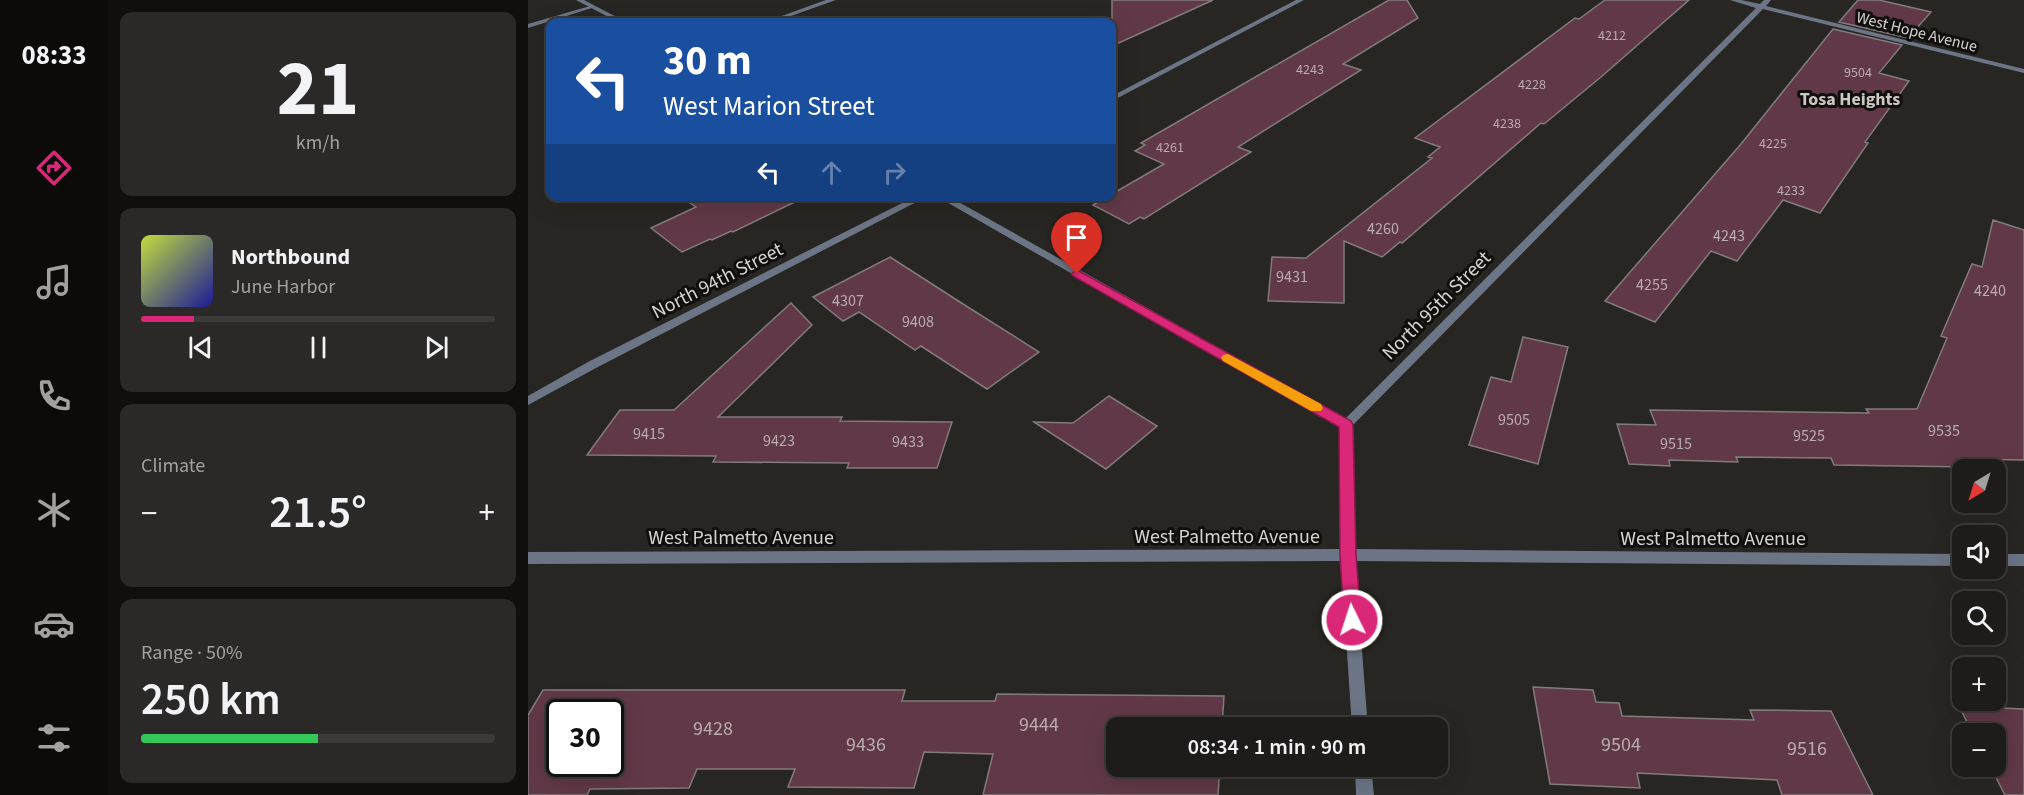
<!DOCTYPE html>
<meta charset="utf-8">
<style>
:root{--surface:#1e1c1a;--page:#2b2927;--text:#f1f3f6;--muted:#a1a1a2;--line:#3c3a39;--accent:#db2777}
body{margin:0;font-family:"Source Sans 3",sans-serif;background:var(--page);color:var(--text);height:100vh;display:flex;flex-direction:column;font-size:22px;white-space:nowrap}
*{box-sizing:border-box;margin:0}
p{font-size:20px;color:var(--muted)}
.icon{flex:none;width:33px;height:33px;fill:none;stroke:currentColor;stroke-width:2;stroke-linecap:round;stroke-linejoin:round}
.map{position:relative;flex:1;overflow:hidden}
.drawer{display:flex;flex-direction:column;gap:12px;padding:12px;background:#100f0e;width:420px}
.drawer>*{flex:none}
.top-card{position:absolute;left:18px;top:18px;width:570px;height:183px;border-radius:12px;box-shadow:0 6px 24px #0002,0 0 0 2px var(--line);background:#1a4fa0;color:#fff;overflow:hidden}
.needle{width:39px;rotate:218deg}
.fabs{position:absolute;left:1424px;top:459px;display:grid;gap:12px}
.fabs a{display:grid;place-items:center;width:54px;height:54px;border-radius:12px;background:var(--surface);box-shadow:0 6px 24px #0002,0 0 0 2px var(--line);font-size:30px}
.speed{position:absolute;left:18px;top:699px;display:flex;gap:12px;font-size:30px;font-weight:700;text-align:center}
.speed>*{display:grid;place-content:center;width:78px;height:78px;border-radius:50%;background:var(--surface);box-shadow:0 6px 24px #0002,0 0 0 2px var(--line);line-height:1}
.speed .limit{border:3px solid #111;border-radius:9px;background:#fff;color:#111}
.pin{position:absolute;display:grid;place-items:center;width:51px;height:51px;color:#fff;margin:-62px -26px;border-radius:50% 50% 50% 0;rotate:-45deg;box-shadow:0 0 6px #0007}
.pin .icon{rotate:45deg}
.me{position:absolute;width:66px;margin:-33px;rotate:356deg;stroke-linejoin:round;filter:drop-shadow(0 0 4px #0008)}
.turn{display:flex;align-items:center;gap:21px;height:126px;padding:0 18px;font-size:27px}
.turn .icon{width:78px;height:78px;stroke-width:2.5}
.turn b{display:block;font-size:42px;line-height:51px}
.lanes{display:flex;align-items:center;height:57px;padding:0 18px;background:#0003;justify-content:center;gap:30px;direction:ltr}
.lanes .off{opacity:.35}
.big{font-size:45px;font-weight:600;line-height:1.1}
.drawer .card{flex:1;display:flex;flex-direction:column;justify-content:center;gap:9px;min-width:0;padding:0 21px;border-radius:12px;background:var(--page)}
.drawer .dial{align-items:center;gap:0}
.dial b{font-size:78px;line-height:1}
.song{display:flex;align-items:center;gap:18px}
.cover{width:72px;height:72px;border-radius:9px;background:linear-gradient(135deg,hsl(70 70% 55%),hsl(240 70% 35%))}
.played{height:6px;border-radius:3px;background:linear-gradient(90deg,var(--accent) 15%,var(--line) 15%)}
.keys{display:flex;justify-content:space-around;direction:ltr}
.heat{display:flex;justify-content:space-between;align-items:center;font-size:33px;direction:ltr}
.charge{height:9px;border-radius:4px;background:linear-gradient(90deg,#34c759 50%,var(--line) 0)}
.trip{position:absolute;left:578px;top:717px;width:342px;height:60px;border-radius:12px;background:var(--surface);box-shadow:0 6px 24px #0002,0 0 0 2px var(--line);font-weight:600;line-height:60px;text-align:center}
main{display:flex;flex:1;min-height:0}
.tab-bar{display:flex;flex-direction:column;width:108px;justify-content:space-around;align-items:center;background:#0c0b0a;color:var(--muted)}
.tab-bar .icon{width:42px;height:42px}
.tab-bar .on{color:var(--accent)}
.tab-bar b{font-size:27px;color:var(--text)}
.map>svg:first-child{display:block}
.building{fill:#613847;stroke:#827b7d;stroke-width:1.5;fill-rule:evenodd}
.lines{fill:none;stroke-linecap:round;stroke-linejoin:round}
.service{fill:#6b7585;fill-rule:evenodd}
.minor{fill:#6b7585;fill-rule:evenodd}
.route{fill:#db2777;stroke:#8e194d;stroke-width:1.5}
.slow{fill:#f59e0b}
.labels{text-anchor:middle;stroke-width:6;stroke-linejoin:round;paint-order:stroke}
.far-number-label{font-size:14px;fill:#b8acae}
.far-street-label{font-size:16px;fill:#d5d3d0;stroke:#100f0d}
.number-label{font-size:16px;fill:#b8acae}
.far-neighbourhood-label{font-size:18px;font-weight:bold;fill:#cbc8c2;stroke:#100f0d}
.street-label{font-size:20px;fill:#d5d3d0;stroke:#100f0d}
.near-number-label{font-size:20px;fill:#b8acae}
</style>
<main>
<nav class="tab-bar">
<b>08:33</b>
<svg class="icon on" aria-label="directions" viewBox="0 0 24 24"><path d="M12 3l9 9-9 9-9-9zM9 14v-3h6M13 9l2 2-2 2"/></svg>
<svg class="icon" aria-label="music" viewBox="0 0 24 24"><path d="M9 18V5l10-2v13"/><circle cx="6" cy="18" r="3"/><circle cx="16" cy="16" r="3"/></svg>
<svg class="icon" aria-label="phone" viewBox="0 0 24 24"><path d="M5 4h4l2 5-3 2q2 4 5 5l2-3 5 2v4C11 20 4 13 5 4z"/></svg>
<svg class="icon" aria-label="climate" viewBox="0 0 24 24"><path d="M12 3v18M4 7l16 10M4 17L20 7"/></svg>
<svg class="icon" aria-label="car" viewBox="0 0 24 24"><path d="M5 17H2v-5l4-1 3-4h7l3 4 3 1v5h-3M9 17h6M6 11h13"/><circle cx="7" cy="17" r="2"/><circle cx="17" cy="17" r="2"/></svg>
<svg class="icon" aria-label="filters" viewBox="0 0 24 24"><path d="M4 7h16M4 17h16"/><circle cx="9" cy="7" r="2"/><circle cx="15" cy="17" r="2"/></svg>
</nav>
<section class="drawer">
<div class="card dial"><b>21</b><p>km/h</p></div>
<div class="card">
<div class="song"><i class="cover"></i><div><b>Northbound</b><p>June Harbor</p></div></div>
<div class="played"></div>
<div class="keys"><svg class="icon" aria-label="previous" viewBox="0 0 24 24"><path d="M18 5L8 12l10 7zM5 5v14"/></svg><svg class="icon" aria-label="pause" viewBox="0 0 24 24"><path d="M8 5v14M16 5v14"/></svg><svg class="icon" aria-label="next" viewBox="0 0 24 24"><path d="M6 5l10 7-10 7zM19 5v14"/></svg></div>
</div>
<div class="card"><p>Climate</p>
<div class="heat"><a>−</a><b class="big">21.5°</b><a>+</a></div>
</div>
<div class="card"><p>Range · 50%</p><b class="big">250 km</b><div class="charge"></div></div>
</section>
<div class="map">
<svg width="1496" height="795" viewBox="0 0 1496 795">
<rect width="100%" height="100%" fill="#282622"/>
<path class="building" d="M584,0H685L584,46Z
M861,0H879L890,18L815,64L833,70L710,147L723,152L616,219L612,217L601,224L565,205L579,196H584V194L636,164L607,151L617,145L613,143Z
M1077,0H1161L1073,77L1016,124L1013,123L874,243L872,242L854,257L816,241V303L740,301L744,257L778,258L904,158L900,157L912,147L887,138L1047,18L1051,19Z
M1330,0H1351L1403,12L1380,38L1311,22Z
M1305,29L1374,45L1351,73L1381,81L1337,142L1340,143L1292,213L1255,200L1209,261L1183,251L1127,322L1077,301L1213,144Z
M152,196H279L205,232L203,231L184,240L182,239L154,252L123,228L168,207Z
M1465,220L1496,230V460L1435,459L1442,467L1306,465L1303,458L1208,457L1210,462L1141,460L1142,466L1101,464L1089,424L1128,425L1122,410L1341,413L1338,409H1389L1419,338L1413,336L1444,264L1454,267Z
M362,257L435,304L511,352L459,389L393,346L387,350L331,312L315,321L285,297Z
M263,303L284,325L190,417H314L312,421L424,422L409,468H319L321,463L185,462L188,456L59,455L92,410H146Z
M995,337L1040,347L1010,464L941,445L963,377L983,382Z
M581,396L629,426L578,469L506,422L545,423Z
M1005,687L1065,690L1068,702L1091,703L1094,716L1226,720L1222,710L1303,711L1345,795H1254L1249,780L1109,773L1112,788L1022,784Z
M15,690H377L374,701H467L469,694L696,696L694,728H588V766H692L690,795H455L465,754L396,752L386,788L260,787L267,769H169L161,788L62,789L59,795H0V715ZM32,712H82V764H32Z
M1431,706L1496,709V795H1477L1462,766H1467V734H1445Z"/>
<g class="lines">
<path class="service" d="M62,6L67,7L0,28V24Z"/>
<path class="minor" d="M48,0H56L98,22H90Z
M298,0H308L246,22H237Z
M768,0H776L584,101V96Z
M1202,0H1213L1232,4L1236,0H1243L1238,6L1496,69V73L1235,9L824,426L827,549L1434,554V566L827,561L840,728H824L813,561L0,564V552L813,549L812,427L408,196H420L817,419L1228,8Z
M388,196H400L68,368L0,405V396L60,362Z
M1467,554H1496V566H1467Z
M827,766H843L846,795H828Z"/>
</g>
<path class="route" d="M549,270L823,421L825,425L828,555L833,620L830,625L824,627L818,625L816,620L812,555L811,427L545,276L543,274Z"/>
<path class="slow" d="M700,354L793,404L795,408L793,411H783L695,361L693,358L695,355Z"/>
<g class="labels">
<g class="far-number-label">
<text x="1084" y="40">4212</text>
<text x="782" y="74">4243</text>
<text x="1330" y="77">9504</text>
<text x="1004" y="89">4228</text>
<text x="979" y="128">4238</text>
<text x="1245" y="148">4225</text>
<text x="642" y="152">4261</text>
<text x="1263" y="195">4233</text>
</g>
<g class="far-street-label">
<text transform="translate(1389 31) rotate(14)" y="6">West Hope Avenue</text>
</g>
<g class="number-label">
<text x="855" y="234">4260</text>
<text x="1201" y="241">4243</text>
<text x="764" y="282">9431</text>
<text x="1124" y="290">4255</text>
<text x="1462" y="296">4240</text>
<text x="320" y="306">4307</text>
<text x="390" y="327">9408</text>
<text x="986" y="425">9505</text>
<text x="1416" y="436">9535</text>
<text x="121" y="439">9415</text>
<text x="1281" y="441">9525</text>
<text x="251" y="446">9423</text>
<text x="380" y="447">9433</text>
<text x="1148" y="449">9515</text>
</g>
<g class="far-neighbourhood-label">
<text x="1322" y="105">Tosa Heights</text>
</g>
<g class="street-label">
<text transform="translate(189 280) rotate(-27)" y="7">North 94th Street</text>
<text transform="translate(908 305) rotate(-45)" y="7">North 95th Street</text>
<text x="699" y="543">West Palmetto Avenue</text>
<text x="213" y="544">West Palmetto Avenue</text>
<text x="1185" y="545">West Palmetto Avenue</text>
</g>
<g class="near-number-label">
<text x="511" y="731">9444</text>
<text x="185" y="735">9428</text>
<text x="338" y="751">9436</text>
<text x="1093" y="751">9504</text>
<text x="1279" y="755">9516</text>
</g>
</g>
</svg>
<div class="fabs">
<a><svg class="needle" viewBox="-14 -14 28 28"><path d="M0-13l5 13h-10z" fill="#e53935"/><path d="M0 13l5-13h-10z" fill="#a1a1a2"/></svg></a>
<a><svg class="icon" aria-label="sound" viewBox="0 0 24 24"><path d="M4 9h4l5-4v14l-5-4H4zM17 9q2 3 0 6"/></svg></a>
<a><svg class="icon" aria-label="search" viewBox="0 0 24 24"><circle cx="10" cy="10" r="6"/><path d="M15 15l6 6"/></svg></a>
<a>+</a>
<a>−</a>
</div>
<div class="speed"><div class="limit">30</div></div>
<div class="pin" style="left:549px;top:274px;background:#d93025"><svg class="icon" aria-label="arrive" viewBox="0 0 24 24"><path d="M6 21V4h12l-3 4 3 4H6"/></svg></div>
<svg class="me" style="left:824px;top:620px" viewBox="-20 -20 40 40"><circle r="17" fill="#db2777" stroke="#fff" stroke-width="3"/><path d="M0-11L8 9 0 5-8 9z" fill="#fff"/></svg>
<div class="trip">08:34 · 1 min · 90 m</div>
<div class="top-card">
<div class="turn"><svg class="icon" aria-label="left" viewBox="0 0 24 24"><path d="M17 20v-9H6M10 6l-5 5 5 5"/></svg><div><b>30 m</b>West Marion Street</div></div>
<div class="lanes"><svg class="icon" aria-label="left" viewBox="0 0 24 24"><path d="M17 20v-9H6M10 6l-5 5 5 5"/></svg><svg class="icon off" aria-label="ahead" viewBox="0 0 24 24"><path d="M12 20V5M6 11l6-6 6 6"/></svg><svg class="icon off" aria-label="right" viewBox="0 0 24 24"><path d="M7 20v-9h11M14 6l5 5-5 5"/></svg></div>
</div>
</div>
</main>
